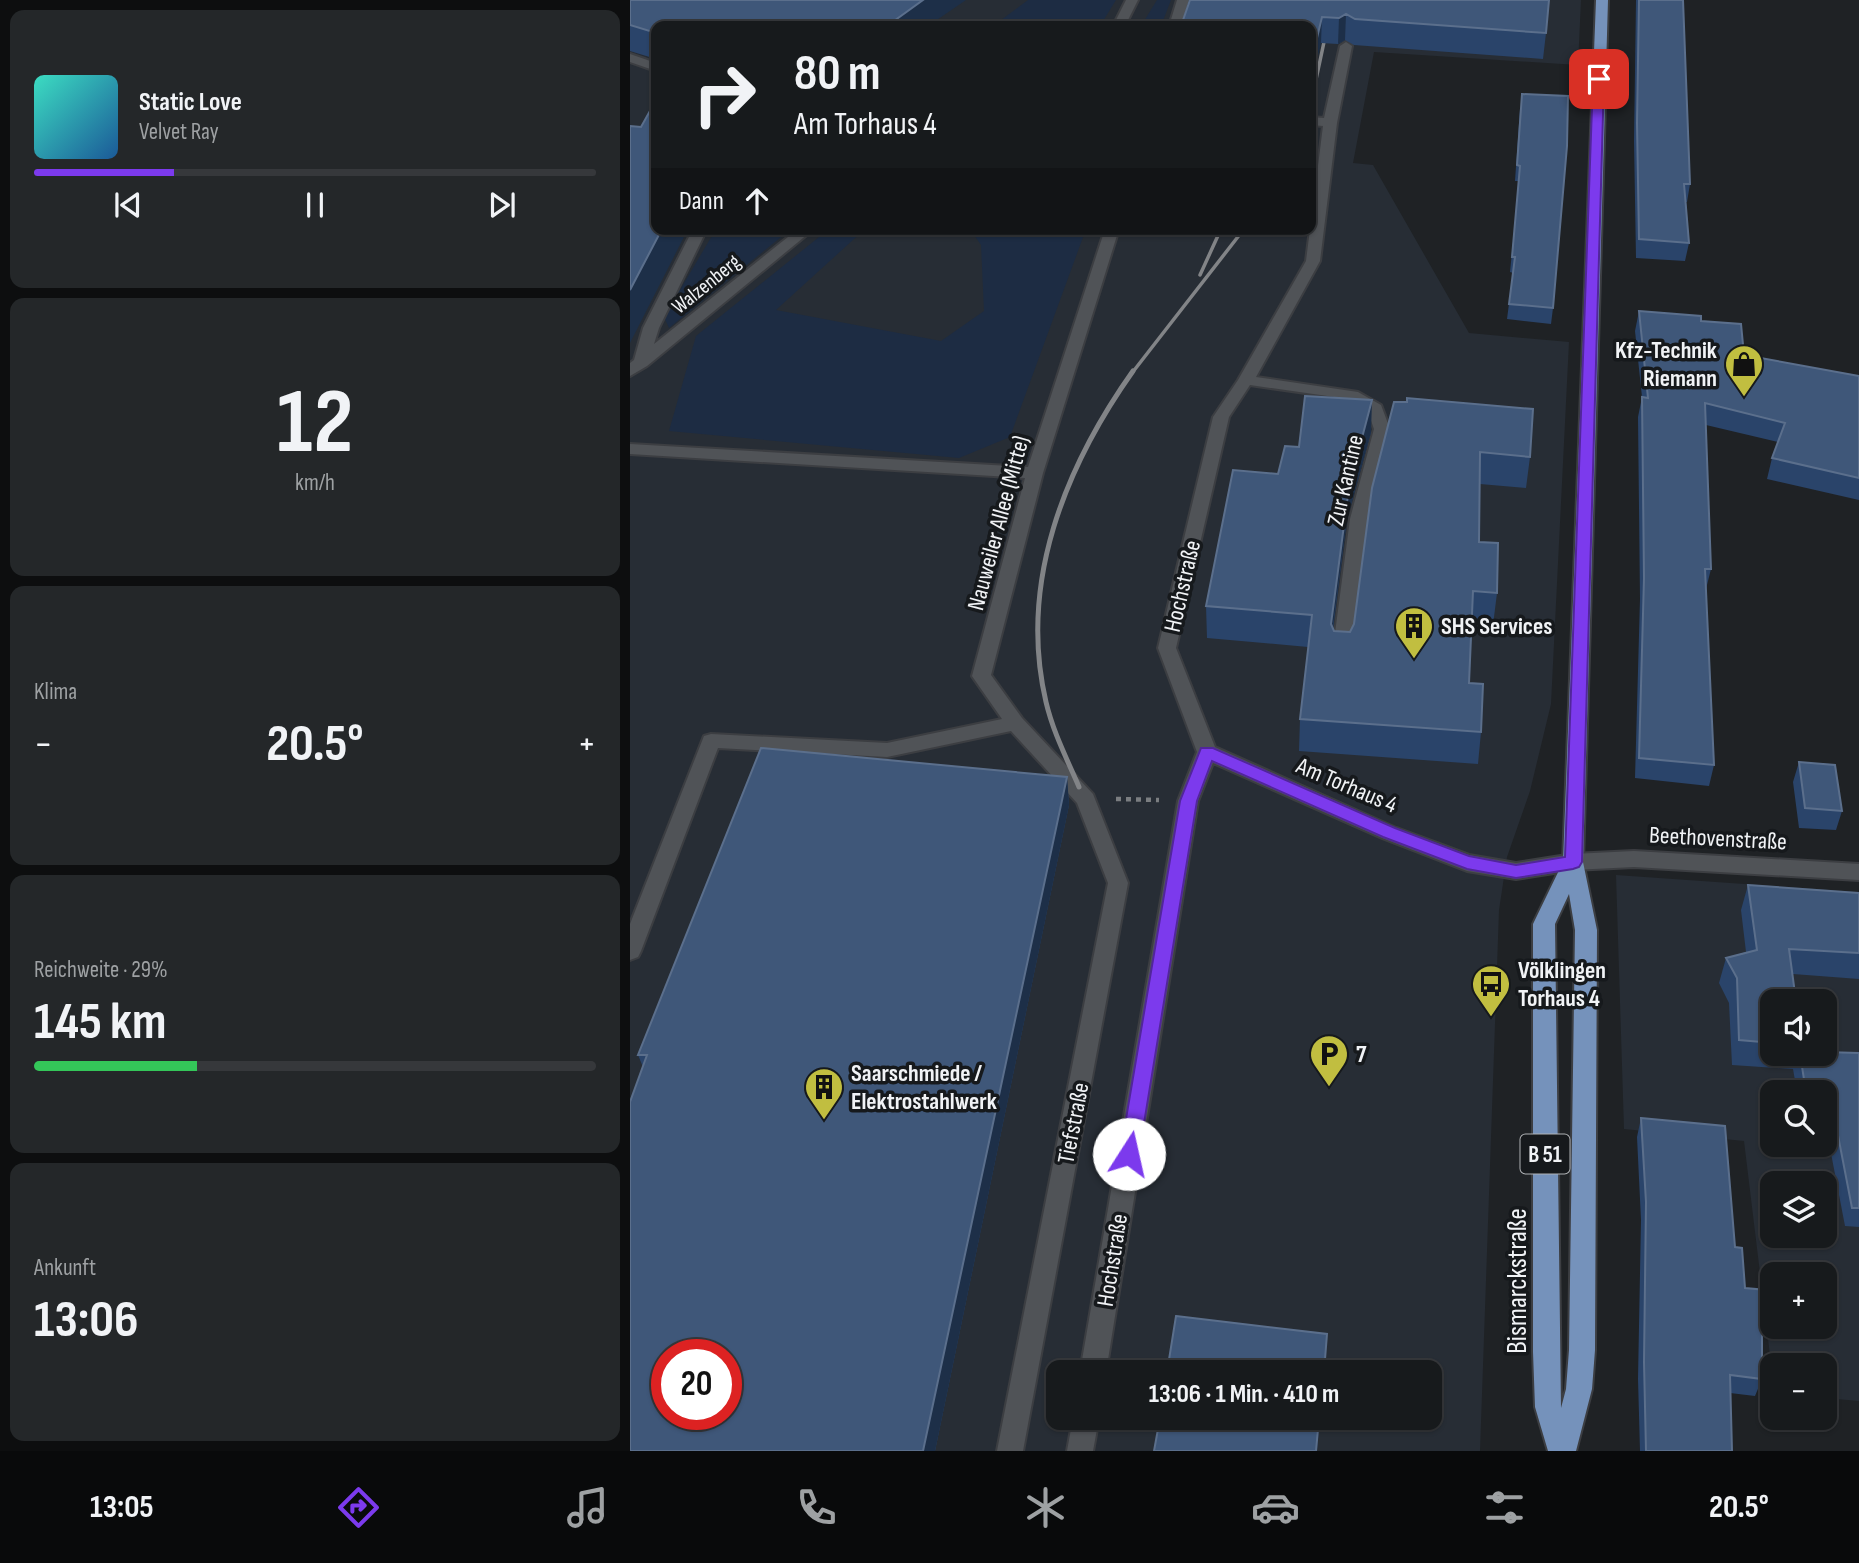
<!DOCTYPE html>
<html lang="de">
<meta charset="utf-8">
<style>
:root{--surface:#171a1c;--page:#242729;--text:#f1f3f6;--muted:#9ea1a3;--line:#36383b;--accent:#7c3aed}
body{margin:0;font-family:"Sofia Sans Condensed",sans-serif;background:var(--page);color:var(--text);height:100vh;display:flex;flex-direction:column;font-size:26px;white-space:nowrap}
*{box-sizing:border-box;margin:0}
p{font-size:23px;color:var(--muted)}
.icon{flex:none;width:38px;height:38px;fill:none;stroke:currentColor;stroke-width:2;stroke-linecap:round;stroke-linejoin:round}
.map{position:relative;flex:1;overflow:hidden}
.drawer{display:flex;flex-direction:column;gap:10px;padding:10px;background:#0d0e0f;width:630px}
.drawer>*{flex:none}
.guide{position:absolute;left:21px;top:21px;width:665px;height:214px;border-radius:14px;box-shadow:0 2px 5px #0004,0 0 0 2px var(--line);background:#171a1c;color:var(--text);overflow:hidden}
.controls{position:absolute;left:1130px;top:989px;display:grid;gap:14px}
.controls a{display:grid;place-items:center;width:77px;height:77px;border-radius:14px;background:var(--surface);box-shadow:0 2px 5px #0004,0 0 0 2px var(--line);font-size:35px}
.speed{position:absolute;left:21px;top:1339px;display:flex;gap:14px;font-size:35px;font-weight:700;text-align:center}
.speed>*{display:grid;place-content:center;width:91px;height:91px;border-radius:50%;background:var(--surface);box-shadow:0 2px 5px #0004,0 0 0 2px var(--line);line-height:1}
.speed .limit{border:10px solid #d22;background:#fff;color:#111}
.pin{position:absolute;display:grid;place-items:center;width:60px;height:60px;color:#fff;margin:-30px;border-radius:14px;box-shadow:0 4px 10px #0006}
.me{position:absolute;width:77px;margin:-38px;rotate:10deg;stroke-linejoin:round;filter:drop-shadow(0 0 5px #0008)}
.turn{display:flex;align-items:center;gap:24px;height:147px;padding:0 28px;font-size:32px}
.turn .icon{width:91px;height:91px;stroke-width:2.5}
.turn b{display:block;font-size:49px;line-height:60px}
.then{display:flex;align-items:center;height:66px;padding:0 28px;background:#0003;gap:14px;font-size:26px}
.big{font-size:52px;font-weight:700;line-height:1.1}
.drawer .card{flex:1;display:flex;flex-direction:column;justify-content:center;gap:10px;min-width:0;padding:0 24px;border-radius:14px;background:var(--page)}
.drawer .dial{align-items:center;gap:0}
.dial b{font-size:91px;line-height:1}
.song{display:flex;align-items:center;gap:21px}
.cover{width:84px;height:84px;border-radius:10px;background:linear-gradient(135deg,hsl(170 70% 55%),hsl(210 70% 35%))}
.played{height:7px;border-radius:4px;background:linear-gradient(90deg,var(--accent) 25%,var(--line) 25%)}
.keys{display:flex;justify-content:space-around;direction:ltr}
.heat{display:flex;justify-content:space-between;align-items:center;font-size:38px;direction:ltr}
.charge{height:10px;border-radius:5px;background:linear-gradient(90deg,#34c759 29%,var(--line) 0)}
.trip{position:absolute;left:416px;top:1360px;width:396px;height:70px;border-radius:14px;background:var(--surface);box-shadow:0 2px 5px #0004,0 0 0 2px var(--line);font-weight:700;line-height:70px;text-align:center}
.tabs{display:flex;height:112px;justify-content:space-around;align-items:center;background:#090a0b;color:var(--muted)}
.tabs .icon{width:49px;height:49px}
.tabs .selected{color:var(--accent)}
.tabs b{font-size:32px;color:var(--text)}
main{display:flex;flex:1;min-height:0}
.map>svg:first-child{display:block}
.built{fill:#272d35;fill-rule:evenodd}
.green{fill:#1d2c43}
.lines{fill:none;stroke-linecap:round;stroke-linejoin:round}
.service-casing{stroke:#3c3e42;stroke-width:4}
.minor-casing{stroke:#3c3e42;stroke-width:4}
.primary-casing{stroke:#3c3e42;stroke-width:4}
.path{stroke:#7b7e81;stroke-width:4.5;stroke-dasharray:5 5;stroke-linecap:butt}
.service{fill:#505357;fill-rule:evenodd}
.minor{fill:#505357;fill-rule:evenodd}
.primary{fill:#7592bb;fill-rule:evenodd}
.rail-far1{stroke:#828487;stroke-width:3.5}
.rail{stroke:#828487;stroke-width:5}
.wall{fill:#2a446a}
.shaded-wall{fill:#1d2f48}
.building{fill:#3f5779;stroke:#5b6f8c;stroke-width:2;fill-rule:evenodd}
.route{fill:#7c3aed;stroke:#51269a;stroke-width:2}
.labels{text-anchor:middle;stroke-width:7;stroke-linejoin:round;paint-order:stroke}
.far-street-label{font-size:21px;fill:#f1f3f6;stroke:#16191c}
.shield{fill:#16191c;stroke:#afb2b5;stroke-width:2}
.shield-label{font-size:23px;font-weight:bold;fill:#f1f3f6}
.poi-label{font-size:24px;font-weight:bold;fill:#f1f3f6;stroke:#16191c;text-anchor:start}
.street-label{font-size:24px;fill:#f1f3f6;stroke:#16191c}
.near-street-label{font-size:28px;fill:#f1f3f6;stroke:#16191c}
</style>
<main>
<section class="drawer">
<div class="card">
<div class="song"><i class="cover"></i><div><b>Static Love</b><p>Velvet Ray</p></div></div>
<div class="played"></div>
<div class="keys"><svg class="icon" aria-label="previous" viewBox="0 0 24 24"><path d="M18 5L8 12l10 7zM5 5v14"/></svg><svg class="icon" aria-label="pause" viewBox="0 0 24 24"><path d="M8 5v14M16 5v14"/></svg><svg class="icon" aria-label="next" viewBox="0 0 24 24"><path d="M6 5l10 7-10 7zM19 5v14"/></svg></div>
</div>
<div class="card dial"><b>12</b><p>km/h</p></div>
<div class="card"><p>Klima</p>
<div class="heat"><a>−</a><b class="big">20.5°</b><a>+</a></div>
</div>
<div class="card"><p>Reichweite · 29%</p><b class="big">145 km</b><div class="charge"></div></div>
<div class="card"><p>Ankunft</p><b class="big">13:06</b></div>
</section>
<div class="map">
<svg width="1229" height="1451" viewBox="0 0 1229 1451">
<rect width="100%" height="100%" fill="#1f2225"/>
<path class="built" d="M0,0H951L948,65L744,52L723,163L743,165L839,333L939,342L921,704L900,791L877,857L869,910L850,1451H0ZM26,26H681V229H26ZM37,1354H96V1414H37ZM429,1372H800V1418H429Z
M986,875L1229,892V1401L1195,1398V1365H1143V1380L1114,1141L994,1129ZM1143,1001H1195V1054H1143ZM1143,1092H1195V1144H1143ZM1143,1183H1195V1236H1143ZM1143,1274H1195V1326H1143Z"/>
<path class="green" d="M398,0H486L470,26H363Z
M527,0H541L531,26H511Z
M86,229H161L39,328L34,317Z
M199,229H235L146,310L311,341L354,311L351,245L340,229H456L380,437L329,458L39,431L66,336Z"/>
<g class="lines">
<defs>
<path id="service" d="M496,0H508L495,26H483Z
M547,0H559L551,26H539Z
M716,42L722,46L707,123L690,261L626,377L728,392L751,405L760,429L738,519L720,656L718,661H704L702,656L720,519L744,429L738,412L718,399L620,385L599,417L546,648L585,747L766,828L839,855L886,863L943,854L950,856L953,862L950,868L943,870L886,879L837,871L752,838L583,763L568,801L476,1372H450L548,801L567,752L528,648L583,417L608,380L676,261L693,126L681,125V117L694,118L710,46Z
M0,54L26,63V71L0,62Z
M63,229H77L29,328L24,344L168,229H184L17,366L0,376V363L4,360L13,328Z
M475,229H489L413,473L361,675L392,718L463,794L498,883L393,1451H367L478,883L447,803L381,731L257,757L88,748L11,951L8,957L0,960V924L74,736L81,734L257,743L372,719L342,676L395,478L0,454V444L398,467Z
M443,1418H469L463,1451H437Z"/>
<path id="minor" d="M1004,851L1229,864V880L1004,867L943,870L936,868L933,862L936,856L943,854Z"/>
<path id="primary" d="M966,0H978L953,862L967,930L965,1350L962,1389L946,1451H918L905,1407L903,1352V924L933,862ZM939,894L945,930L939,1350L936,1389L931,1408L925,924Z"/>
</defs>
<use href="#service" class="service-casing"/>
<use href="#minor" class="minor-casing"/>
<use href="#primary" class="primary-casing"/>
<path class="path" d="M486,799L529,800"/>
<use href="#service" class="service"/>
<use href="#minor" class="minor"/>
<use href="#primary" class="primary"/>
<path class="rail-far1" d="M681,103L703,0
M570,275L591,229
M502,373L614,229"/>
<path class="rail" d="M449,787C437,759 423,732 416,702C388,583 435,467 503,371"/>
</g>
<path class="wall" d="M0,0L306,20L26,26V59L0,51Z
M560,0L916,33L913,59L724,45L715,40L708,44L691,43Z
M1006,0H1053L1060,184L1057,202H1056L1059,243L1055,261L1006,258L1004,141Z
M890,109L923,308L921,324L877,319L883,273L880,272L889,181H885Z
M1009,311L1071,321L1114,355L1229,376V500L1137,479L1142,458L1148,442L1076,425L1081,569L1076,589L1084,765L1079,786L1005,778L1010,599L1008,417L1012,397L1005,331Z
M764,402L900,457L896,488L850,484L849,542L867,593L863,625L842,623L839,683L851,732L848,764L669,751L670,719L678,647L577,638L576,606L648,474L669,447L741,432L717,519L703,629L704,631L720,632L724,624Z
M1169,762L1212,811L1206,830L1169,828L1163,782Z
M437,777L439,805L305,1451H0L13,1067L8,1055Z
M1118,885L1229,893V979L1163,974L1143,1001V1054L1229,1053V1227L1215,1226L1199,1143H1195V1092H1167L1163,1069L1102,1065L1099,1003L1089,983L1096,958L1116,952L1111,910Z
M1011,1118L1105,1247L1115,1288L1138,1323L1132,1339V1379L1125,1396L1100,1393L1102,1451H1010L1008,1379L1011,1220L1007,1137Z"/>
<path class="shaded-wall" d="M293,0H336L298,26H257Z
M716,14L715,40L708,44L709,18Z
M692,17L691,43L681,86V63Z
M32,229H58L0,343V290Z
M742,400L741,432L717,519L699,656L701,624L719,487Z
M437,777L439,805L305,1451H293Z
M689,1418H690L687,1451H686Z"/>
<path class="building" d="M0,0H293L257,26H26V33L0,25Z
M560,0H919L916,33L725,19L716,14L709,18L692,17L681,63V26H551Z
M1009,0H1053L1060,184H1054L1059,243L1009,239L1007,123Z
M892,94L938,96L937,146L923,308L879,304L885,257H882L890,166L887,165Z
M26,100V229H32L0,290V126L11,127Z
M1009,311L1071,316V321L1111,324L1114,355L1229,376V478L1142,458L1155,423L1075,403L1081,569H1075L1084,765L1009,758L1014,578L1012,397L1018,398Z
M675,396L742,400L719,487L701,624L704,631L720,632L724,624L742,488L764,402H777V398L903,409L900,457L850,452L849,542L868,543L867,593L843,591L839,683L853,684L851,732L670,719L682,615L576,606L603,470L648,474L655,446L669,447Z
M131,748L437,777L293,1451H0V1102L17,1055H8ZM37,1354H96V1414H37Z
M1169,762L1205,765L1212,811L1175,808Z
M1118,885L1229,893V953L1159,949L1166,1001H1143V1043L1109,1040L1107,978L1096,958L1127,950Z
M1195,1052L1229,1053V1208H1222L1206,1125L1195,1124V1092H1176L1170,1054H1195Z
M1011,1118L1095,1126L1105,1247L1112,1248L1115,1288L1137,1290L1138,1323L1132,1322V1379L1100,1375L1102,1451H1016L1014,1362L1016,1202Z
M546,1316L697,1334L694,1372H537Z
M530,1418H689L686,1451H524Z"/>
<path class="route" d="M969,76L974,79L952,862L949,867L943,869L886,878L837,869L753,837L582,761L567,801L509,1154L506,1160L499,1163L493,1160L490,1154L550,801L571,748H583L765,828L839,856L886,865L935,857L963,79Z"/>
<defs>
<symbol id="shop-pin" viewBox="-11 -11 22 30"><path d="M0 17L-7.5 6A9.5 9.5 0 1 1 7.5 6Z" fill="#c1be40" stroke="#16191c"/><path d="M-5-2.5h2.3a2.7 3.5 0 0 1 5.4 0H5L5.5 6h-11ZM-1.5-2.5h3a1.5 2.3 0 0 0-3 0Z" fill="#111"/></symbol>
<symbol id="building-pin" viewBox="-11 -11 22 30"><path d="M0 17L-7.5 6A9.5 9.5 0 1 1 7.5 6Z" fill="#c1be40" stroke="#16191c"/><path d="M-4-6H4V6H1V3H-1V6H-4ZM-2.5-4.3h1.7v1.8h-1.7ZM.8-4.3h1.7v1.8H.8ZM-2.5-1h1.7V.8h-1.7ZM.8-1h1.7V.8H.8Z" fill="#111"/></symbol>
<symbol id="bus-pin" viewBox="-11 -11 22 30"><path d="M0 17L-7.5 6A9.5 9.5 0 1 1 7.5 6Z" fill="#c1be40" stroke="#16191c"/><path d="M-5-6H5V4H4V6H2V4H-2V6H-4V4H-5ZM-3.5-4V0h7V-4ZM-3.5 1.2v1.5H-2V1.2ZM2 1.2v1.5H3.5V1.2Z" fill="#111"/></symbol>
<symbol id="parking-pin" viewBox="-11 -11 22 30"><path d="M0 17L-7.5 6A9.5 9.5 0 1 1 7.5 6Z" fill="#c1be40" stroke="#16191c"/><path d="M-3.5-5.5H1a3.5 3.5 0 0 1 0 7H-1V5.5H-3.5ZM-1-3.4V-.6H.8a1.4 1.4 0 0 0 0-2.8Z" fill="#111"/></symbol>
</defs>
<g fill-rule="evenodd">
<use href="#shop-pin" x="1092" y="342" width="44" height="60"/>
<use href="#building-pin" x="762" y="604" width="44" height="60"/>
<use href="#bus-pin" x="839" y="962" width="44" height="60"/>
<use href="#parking-pin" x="677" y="1032" width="44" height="60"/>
<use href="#building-pin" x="172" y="1065" width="44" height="60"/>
</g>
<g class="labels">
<g class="far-street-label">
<text transform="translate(76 284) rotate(-39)" y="7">Walzenberg</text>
</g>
<rect class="shield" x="890.5" y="1134.5" width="49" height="39" rx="5"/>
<g class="shield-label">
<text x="915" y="1162">B 51</text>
</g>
<g class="poi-label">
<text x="1087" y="358" text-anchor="end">Kfz-Technik<tspan x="1087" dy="28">Riemann</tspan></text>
<text x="811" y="634">SHS Services</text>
<text x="888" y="978">Völklingen<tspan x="888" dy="28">Torhaus 4</tspan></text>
<text x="726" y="1062">7</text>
<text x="221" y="1081">Saarschmiede /<tspan x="221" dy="28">Elektrostahlwerk</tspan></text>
</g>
<g class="street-label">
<text transform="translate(715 480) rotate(-77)" y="8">Zur Kantine</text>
<text transform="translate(368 523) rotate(-75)" y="8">Nauweiler Allee (Mitte)</text>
<text transform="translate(552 586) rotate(-77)" y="8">Hochstraße</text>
<text transform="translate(717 785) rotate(23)" y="8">Am Torhaus 4</text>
<text transform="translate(1088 838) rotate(3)" y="8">Beethovenstraße</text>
<text transform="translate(443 1123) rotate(-79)" y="8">Tiefstraße</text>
<text transform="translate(482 1260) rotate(-81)" y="8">Hochstraße</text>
</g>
<g class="near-street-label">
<text transform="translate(886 1281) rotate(-90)" y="10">Bismarckstraße</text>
</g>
</g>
</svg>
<div class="controls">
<a><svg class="icon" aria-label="sound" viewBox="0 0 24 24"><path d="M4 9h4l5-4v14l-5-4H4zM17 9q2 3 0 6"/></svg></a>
<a><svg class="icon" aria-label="search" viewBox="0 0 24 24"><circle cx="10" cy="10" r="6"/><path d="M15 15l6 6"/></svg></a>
<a><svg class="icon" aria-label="layers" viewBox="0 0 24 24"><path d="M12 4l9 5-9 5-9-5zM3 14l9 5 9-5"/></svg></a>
<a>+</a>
<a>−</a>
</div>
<div class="speed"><div class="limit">20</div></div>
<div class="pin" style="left:969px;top:79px;background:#d93025"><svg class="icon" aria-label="arrive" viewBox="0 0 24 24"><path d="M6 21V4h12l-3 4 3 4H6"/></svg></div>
<svg class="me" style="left:499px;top:1154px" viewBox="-20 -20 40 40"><circle r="19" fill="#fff"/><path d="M0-13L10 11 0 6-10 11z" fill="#7c3aed"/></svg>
<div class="trip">13:06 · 1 Min. · 410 m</div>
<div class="guide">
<div class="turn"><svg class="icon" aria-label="right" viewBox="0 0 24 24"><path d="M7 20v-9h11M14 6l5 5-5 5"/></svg><div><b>80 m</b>Am Torhaus 4</div></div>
<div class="then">Dann<svg class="icon" aria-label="ahead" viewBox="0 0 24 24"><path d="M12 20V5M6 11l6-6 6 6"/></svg></div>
</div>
</div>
</main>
<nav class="tabs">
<b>13:05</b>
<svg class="icon selected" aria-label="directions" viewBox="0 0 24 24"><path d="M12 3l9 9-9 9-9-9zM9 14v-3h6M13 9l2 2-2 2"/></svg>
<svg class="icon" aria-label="music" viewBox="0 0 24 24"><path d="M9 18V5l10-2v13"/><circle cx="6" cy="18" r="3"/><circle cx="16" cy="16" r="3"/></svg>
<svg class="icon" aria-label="phone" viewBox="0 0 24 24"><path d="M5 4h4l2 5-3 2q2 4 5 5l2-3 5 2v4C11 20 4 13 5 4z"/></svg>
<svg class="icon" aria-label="climate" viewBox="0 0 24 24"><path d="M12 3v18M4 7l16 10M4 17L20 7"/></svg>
<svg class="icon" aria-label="car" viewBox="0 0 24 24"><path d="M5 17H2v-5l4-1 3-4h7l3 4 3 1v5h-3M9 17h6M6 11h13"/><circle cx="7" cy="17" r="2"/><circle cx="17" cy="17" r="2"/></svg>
<svg class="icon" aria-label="filters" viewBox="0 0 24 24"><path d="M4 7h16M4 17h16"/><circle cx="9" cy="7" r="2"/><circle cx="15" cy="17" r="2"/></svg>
<b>20.5°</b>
</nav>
